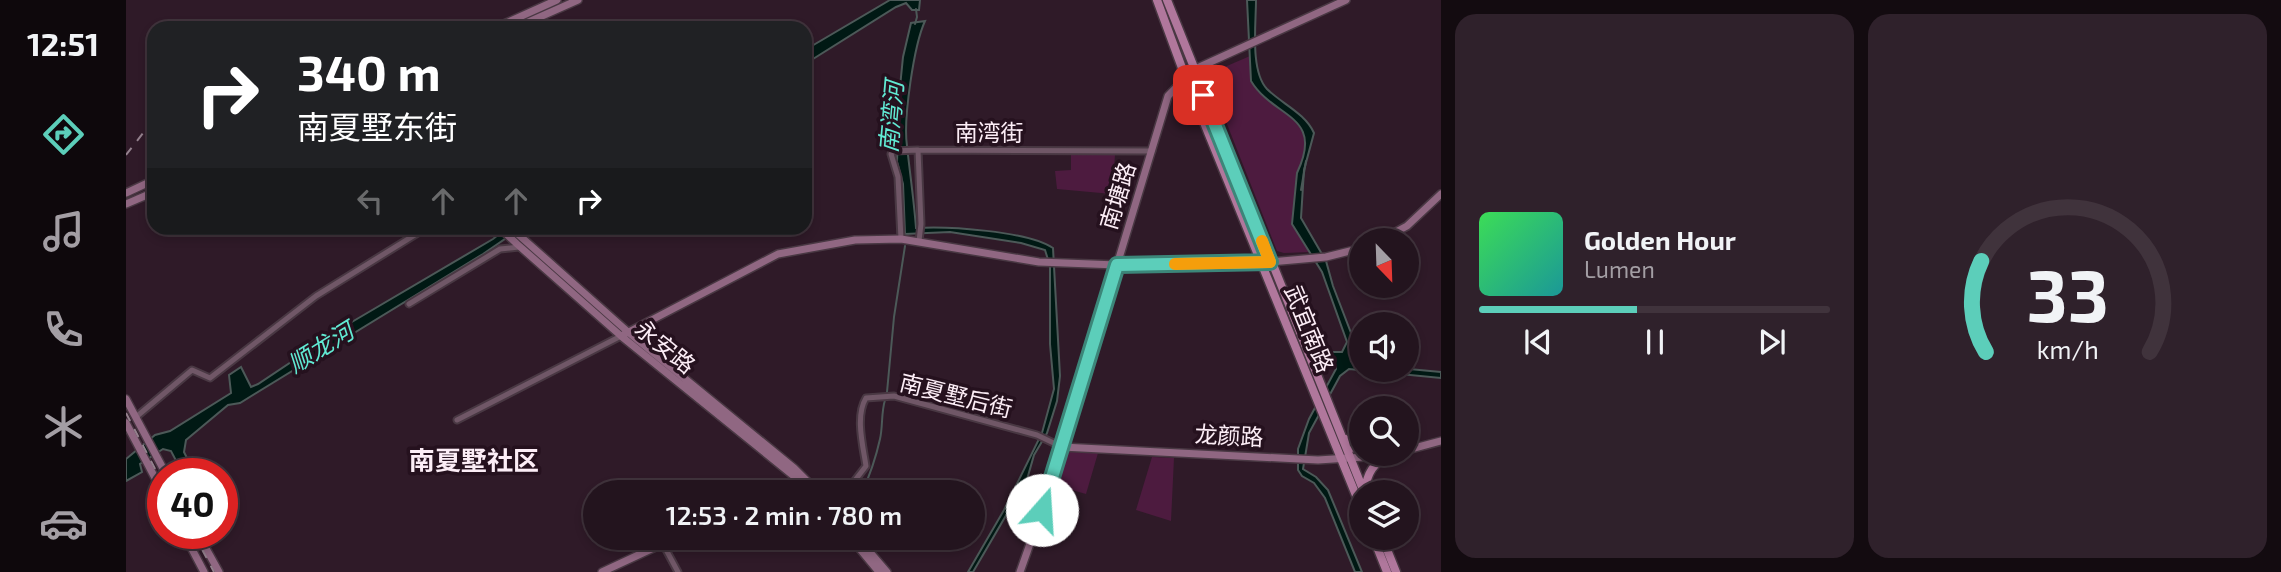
<!DOCTYPE html>
<meta charset="utf-8">
<style>
:root{--surface:#23141e;--page:#2f212b;--text:#f1f3f6;--muted:#a39ea4;--line:#40333c;--accent:#5cceba}
body{margin:0;font-family:"Exo 2","Noto Sans SC",sans-serif;background:var(--page);color:var(--text);height:100vh;display:flex;flex-direction:column;font-size:26px;white-space:nowrap}
*{box-sizing:border-box;margin:0}
p{font-size:23px;color:var(--muted)}
.icon{flex:none;width:38px;height:38px;fill:none;stroke:currentColor;stroke-width:2;stroke-linecap:round;stroke-linejoin:round}
.map{position:relative;flex:1;overflow:hidden}
.details{display:flex;flex-direction:column;gap:14px;padding:14px;background:#130b10;width:840px}
.details>*{flex:none}
.top-card{position:absolute;left:21px;top:21px;width:665px;height:214px;border-radius:21px;box-shadow:0 4px 10px #0003,0 0 0 2px var(--line);background:#202124;color:#fff;overflow:hidden}
.needle{width:46px;rotate:157deg}
.fabs{position:absolute;left:1223px;top:228px;display:grid;gap:14px}
.fabs a{display:grid;place-items:center;width:70px;height:70px;border-radius:50%;background:var(--surface);box-shadow:0 4px 10px #0003,0 0 0 2px var(--line);font-size:35px}
.speed{position:absolute;left:21px;top:458px;display:flex;gap:14px;font-size:35px;font-weight:700;text-align:center}
.speed>*{display:grid;place-content:center;width:91px;height:91px;border-radius:50%;background:var(--surface);box-shadow:0 4px 10px #0003,0 0 0 2px var(--line);line-height:1}
.speed .limit{border:10px solid #d22;background:#fff;color:#111}
.pin{position:absolute;display:grid;place-items:center;width:60px;height:60px;color:#fff;margin:-30px;border-radius:14px;box-shadow:0 4px 10px #0006}
.me{position:absolute;width:77px;margin:-38px;rotate:19deg;stroke-linejoin:round;filter:drop-shadow(0 0 5px #0008)}
.turn{display:flex;align-items:center;gap:24px;height:147px;padding:0 35px;font-size:32px}
.turn .icon{width:91px;height:91px;stroke-width:2.5}
.turn b{display:block;font-size:49px;line-height:60px}
.lanes{display:flex;align-items:center;height:66px;padding:0 35px;background:#0003;justify-content:center;gap:35px;direction:ltr}
.lanes .off{opacity:.35}
.details .tile{flex:1;display:flex;flex-direction:column;justify-content:center;gap:10px;min-width:0;padding:0 24px;border-radius:21px;background:var(--page)}
.details .dial{align-items:center;gap:0}
.dial svg{height:182px;overflow:visible;fill:none;stroke:var(--line);stroke-width:7;stroke-linecap:round;text-anchor:middle}
.dial text{fill:var(--text);stroke:none}
.song{display:flex;align-items:center;gap:21px}
.cover{width:84px;height:84px;border-radius:10px;background:linear-gradient(135deg,hsl(130 70% 55%),hsl(180 70% 35%))}
.played{height:7px;border-radius:4px;background:linear-gradient(90deg,var(--accent) 45%,var(--line) 45%)}
.keys{display:flex;justify-content:space-around;direction:ltr}
.details .tiles{flex:1;display:grid;gap:14px;grid-template-columns:repeat(2,1fr)}
.trip{position:absolute;left:457px;top:480px;width:402px;height:70px;border-radius:35px;background:var(--surface);box-shadow:0 4px 10px #0003,0 0 0 2px var(--line);font-weight:600;line-height:70px;text-align:center}
main{display:flex;flex:1;min-height:0}
.tab-bar{display:flex;flex-direction:column;width:126px;justify-content:space-around;align-items:center;background:#0e080c;color:var(--muted)}
.tab-bar .icon{width:49px;height:49px}
.tab-bar .current{color:var(--accent)}
.tab-bar b{font-size:32px;color:var(--text)}
.map>svg:first-child{display:block}
.green{fill:#4d1b3f}
.water{fill:#001914;stroke:#4c5958;stroke-width:2}
.lines{fill:none;stroke-linecap:round;stroke-linejoin:round}
.stream{stroke:#4c5958;stroke-width:2}
.street-casing{stroke:#493843;stroke-width:9}
.secondary-casing{stroke:#493843;stroke-width:10}
.primary-casing{stroke:#493843;stroke-width:11}
.street{stroke:#705767;stroke-width:5}
.secondary{stroke:#906782;stroke-width:7}
.primary{stroke:#b0779c;stroke-width:8}
.rail{stroke:#93818d;stroke-width:2;stroke-dasharray:9 9;stroke-linecap:butt}
.route-casing{stroke:#3c8679;stroke-width:18}
.route{stroke:#5cceba;stroke-width:12}
.slow{stroke:#f59e0b;stroke-width:12}
.labels{text-anchor:middle;stroke-width:7;stroke-linejoin:round;paint-order:stroke}
.street-label{font-size:23px;fill:#fcedf6;stroke:#25111e}
.water-label{font-size:24px;font-style:italic;fill:#61ead3;stroke:#25111e}
.quarter-label{font-size:26px;font-weight:bold;fill:#fcedf6;stroke:#25111e}
</style>
<main>
<nav class="tab-bar">
<b>12:51</b>
<svg class="icon current" aria-label="directions" viewBox="0 0 24 24"><path d="M12 3l9 9-9 9-9-9zM9 14v-3h6M13 9l2 2-2 2"/></svg>
<svg class="icon" aria-label="music" viewBox="0 0 24 24"><path d="M9 18V5l10-2v13"/><circle cx="6" cy="18" r="3"/><circle cx="16" cy="16" r="3"/></svg>
<svg class="icon" aria-label="phone" viewBox="0 0 24 24"><path d="M5 4h4l2 5-3 2q2 4 5 5l2-3 5 2v4C11 20 4 13 5 4z"/></svg>
<svg class="icon" aria-label="climate" viewBox="0 0 24 24"><path d="M12 3v18M4 7l16 10M4 17L20 7"/></svg>
<svg class="icon" aria-label="car" viewBox="0 0 24 24"><path d="M5 17H2v-5l4-1 3-4h7l3 4 3 1v5h-3M9 17h6M6 11h13"/><circle cx="7" cy="17" r="2"/><circle cx="17" cy="17" r="2"/></svg>
</nav>
<div class="map">
<svg width="1315" height="572" viewBox="0 0 1315 572">
<rect width="100%" height="100%" fill="#2f1a28"/>
<path class="green" d="M1124,56C1124,67 1125,79 1130,89C1133,93 1139,97 1143,100C1172,124 1191,130 1171,173L1166,224L1184,252L1158,253L1151,251L1084,81L1087,72Z
M945,155H989L986,194L931,189L929,171L945,170Z
M943,452L972,453L960,494L928,485L937,456Z
M1026,457L1048,458L1045,521L1010,510Z"/>
<path class="water" d="M764,0H794L793,10H786L780,3L770,7L679,64V50Z
M1121,0H1130C1130,24 1124,71 1141,89C1156,104 1179,113 1188,133L1178,170L1175,218L1200,261L1207,286L1235,359L1236,369H1283L1315,372V378L1223,369L1214,376L1183,433L1177,469L1190,477L1202,490L1236,572H1229L1199,498L1188,483L1176,476L1172,470V449L1183,419L1210,369L1207,359L1198,357V352H1216L1221,342L1196,272L1166,224L1171,173C1199,114 1148,119 1125,81Z
M799,21C788,45 777,119 781,146C784,174 788,201 790,228C821,226 902,231 927,248L934,376L931,401L921,433L908,455L900,483L891,488L882,512L847,572H842L878,510L916,433L928,389L924,344V266L919,250L895,243L824,232L779,234L777,184L771,162L773,97L777,57L785,23Z
M381,228H395L357,254L114,403L102,405L60,440L58,452L69,474H57L45,451L37,449L14,464L16,472L0,481V459L29,435L44,431L105,393L103,375L115,367L125,387L132,384L219,326L367,239Z"/>
<g class="lines">
<path class="stream" d="M789,24L791,17L790,9
M1175,190L1180,161
M761,392L768,317L779,246
M736,492C744,475 750,457 754,439C757,426 755,413 759,400"/>
<defs>
<path id="street" d="M775,239L772,177L765,154L768,151L792,150
M793,241L795,224L792,150L1026,151
M283,304L374,249L393,247
M10,417L66,370L84,378L190,296L300,228
M331,420L495,336
M720,492L740,466C737,446 729,416 740,398L768,396L911,435L936,447
M537,544L552,572"/>
<path id="secondary" d="M369,28L431,0
M389,28L452,0
M0,193L28,180
M0,204L28,192
M374,228L391,244L495,336L674,481L683,492
M385,228L502,332L668,468L692,492
M1255,240L1281,226L1315,194
M495,336L652,254L729,240L775,239L913,262L991,265L1144,262L1200,257L1236,248
M0,399L40,474
M0,423L37,493
M936,447L1192,460L1254,456
M1281,450L1315,441
M653,492L676,480
M58,534L78,572
M72,534L93,572
M724,537L753,572
M731,537L761,572
M476,572L551,537
M894,572L923,490L1042,96L1067,70L1220,0"/>
<path id="primary" d="M1031,0L1059,76L1236,510
M1041,0L1238,492
M1219,439L1224,446L1236,452
M1242,453L1261,454
M1240,492C1239,473 1249,462 1264,454
M1247,537L1261,572
M1256,537L1270,572"/>
</defs>
<use href="#street" class="street-casing"/>
<use href="#secondary" class="secondary-casing"/>
<use href="#primary" class="primary-casing"/>
<use href="#street" class="street"/>
<use href="#secondary" class="secondary"/>
<use href="#primary" class="primary"/>
<path class="rail" d="M0,155L28,119
M0,413L37,484
M68,534L88,572"/>
</g>
<g class="lines">
<defs>
<path id="route" d="M916,510L991,265L1144,262L1077,95"/>
</defs>
<use href="#route" class="route-casing"/>
<use href="#route" class="route"/>
<path class="slow" d="M1049,264L1144,262L1136,241"/>
</g>
<g class="labels">
<g class="street-label">
<text x="863" y="141">南湾街</text>
<text transform="translate(992 196) rotate(-73)" y="8">南塘路</text>
<text transform="translate(1183 329) rotate(68)" y="8">武宜南路</text>
<text transform="translate(539 347) rotate(39)" y="8">永安路</text>
<text transform="translate(830 396) rotate(14)" y="8">南夏墅后街</text>
<text transform="translate(1103 436) rotate(3)" y="8">龙颜路</text>
</g>
<g class="water-label">
<text transform="translate(766 117) rotate(-85)" y="8">南湾河</text>
<text transform="translate(195 348) rotate(-32)" y="8">顺龙河</text>
</g>
<g class="quarter-label">
<text x="348" y="470">南夏墅社区</text>
</g>
</g>
</svg>
<div class="fabs">
<a><svg class="needle" viewBox="-14 -14 28 28"><path d="M0-13l5 13h-10z" fill="#e53935"/><path d="M0 13l5-13h-10z" fill="#a39ea4"/></svg></a>
<a><svg class="icon" aria-label="sound" viewBox="0 0 24 24"><path d="M4 9h4l5-4v14l-5-4H4zM17 9q2 3 0 6"/></svg></a>
<a><svg class="icon" aria-label="search" viewBox="0 0 24 24"><circle cx="10" cy="10" r="6"/><path d="M15 15l6 6"/></svg></a>
<a><svg class="icon" aria-label="layers" viewBox="0 0 24 24"><path d="M12 4l9 5-9 5-9-5zM3 14l9 5 9-5"/></svg></a>
</div>
<div class="speed"><div class="limit">40</div></div>
<div class="pin" style="left:1077px;top:95px;background:#d93025"><svg class="icon" aria-label="arrive" viewBox="0 0 24 24"><path d="M6 21V4h12l-3 4 3 4H6"/></svg></div>
<svg class="me" style="left:916px;top:510px" viewBox="-20 -20 40 40"><circle r="19" fill="#fff"/><path d="M0-13L10 11 0 6-10 11z" fill="#5cceba"/></svg>
<div class="trip">12:53 · 2 min · 780 m</div>
<div class="top-card">
<div class="turn"><svg class="icon" aria-label="right" viewBox="0 0 24 24"><path d="M7 20v-9h11M14 6l5 5-5 5"/></svg><div><b>340 m</b>南夏墅东街</div></div>
<div class="lanes"><svg class="icon off" aria-label="left" viewBox="0 0 24 24"><path d="M17 20v-9H6M10 6l-5 5 5 5"/></svg><svg class="icon off" aria-label="ahead" viewBox="0 0 24 24"><path d="M12 20V5M6 11l6-6 6 6"/></svg><svg class="icon off" aria-label="ahead" viewBox="0 0 24 24"><path d="M12 20V5M6 11l6-6 6 6"/></svg><svg class="icon" aria-label="right" viewBox="0 0 24 24"><path d="M7 20v-9h11M14 6l5 5-5 5"/></svg></div>
</div>
</div>
<section class="details">
<div class="tiles">
<div class="tile">
<div class="song"><i class="cover"></i><div><b>Golden Hour</b><p>Lumen</p></div></div>
<div class="played"></div>
<div class="keys"><svg class="icon" aria-label="previous" viewBox="0 0 24 24"><path d="M18 5L8 12l10 7zM5 5v14"/></svg><svg class="icon" aria-label="pause" viewBox="0 0 24 24"><path d="M8 5v14M16 5v14"/></svg><svg class="icon" aria-label="next" viewBox="0 0 24 24"><path d="M6 5l10 7-10 7zM19 5v14"/></svg></div>
</div>
<div class="tile dial"><svg viewBox="0 0 100 80">
<path d="M14 69A42 42 0 1 1 86 69"/>
<path d="M14 69A42 42 0 0 1 12 29" stroke="#5cceba"/>
<text x="50" y="56" font-size="32" font-weight="700">33</text>
<text x="50" y="72" font-size="11">km/h</text>
</svg></div>
</div>
</section>
</main>
